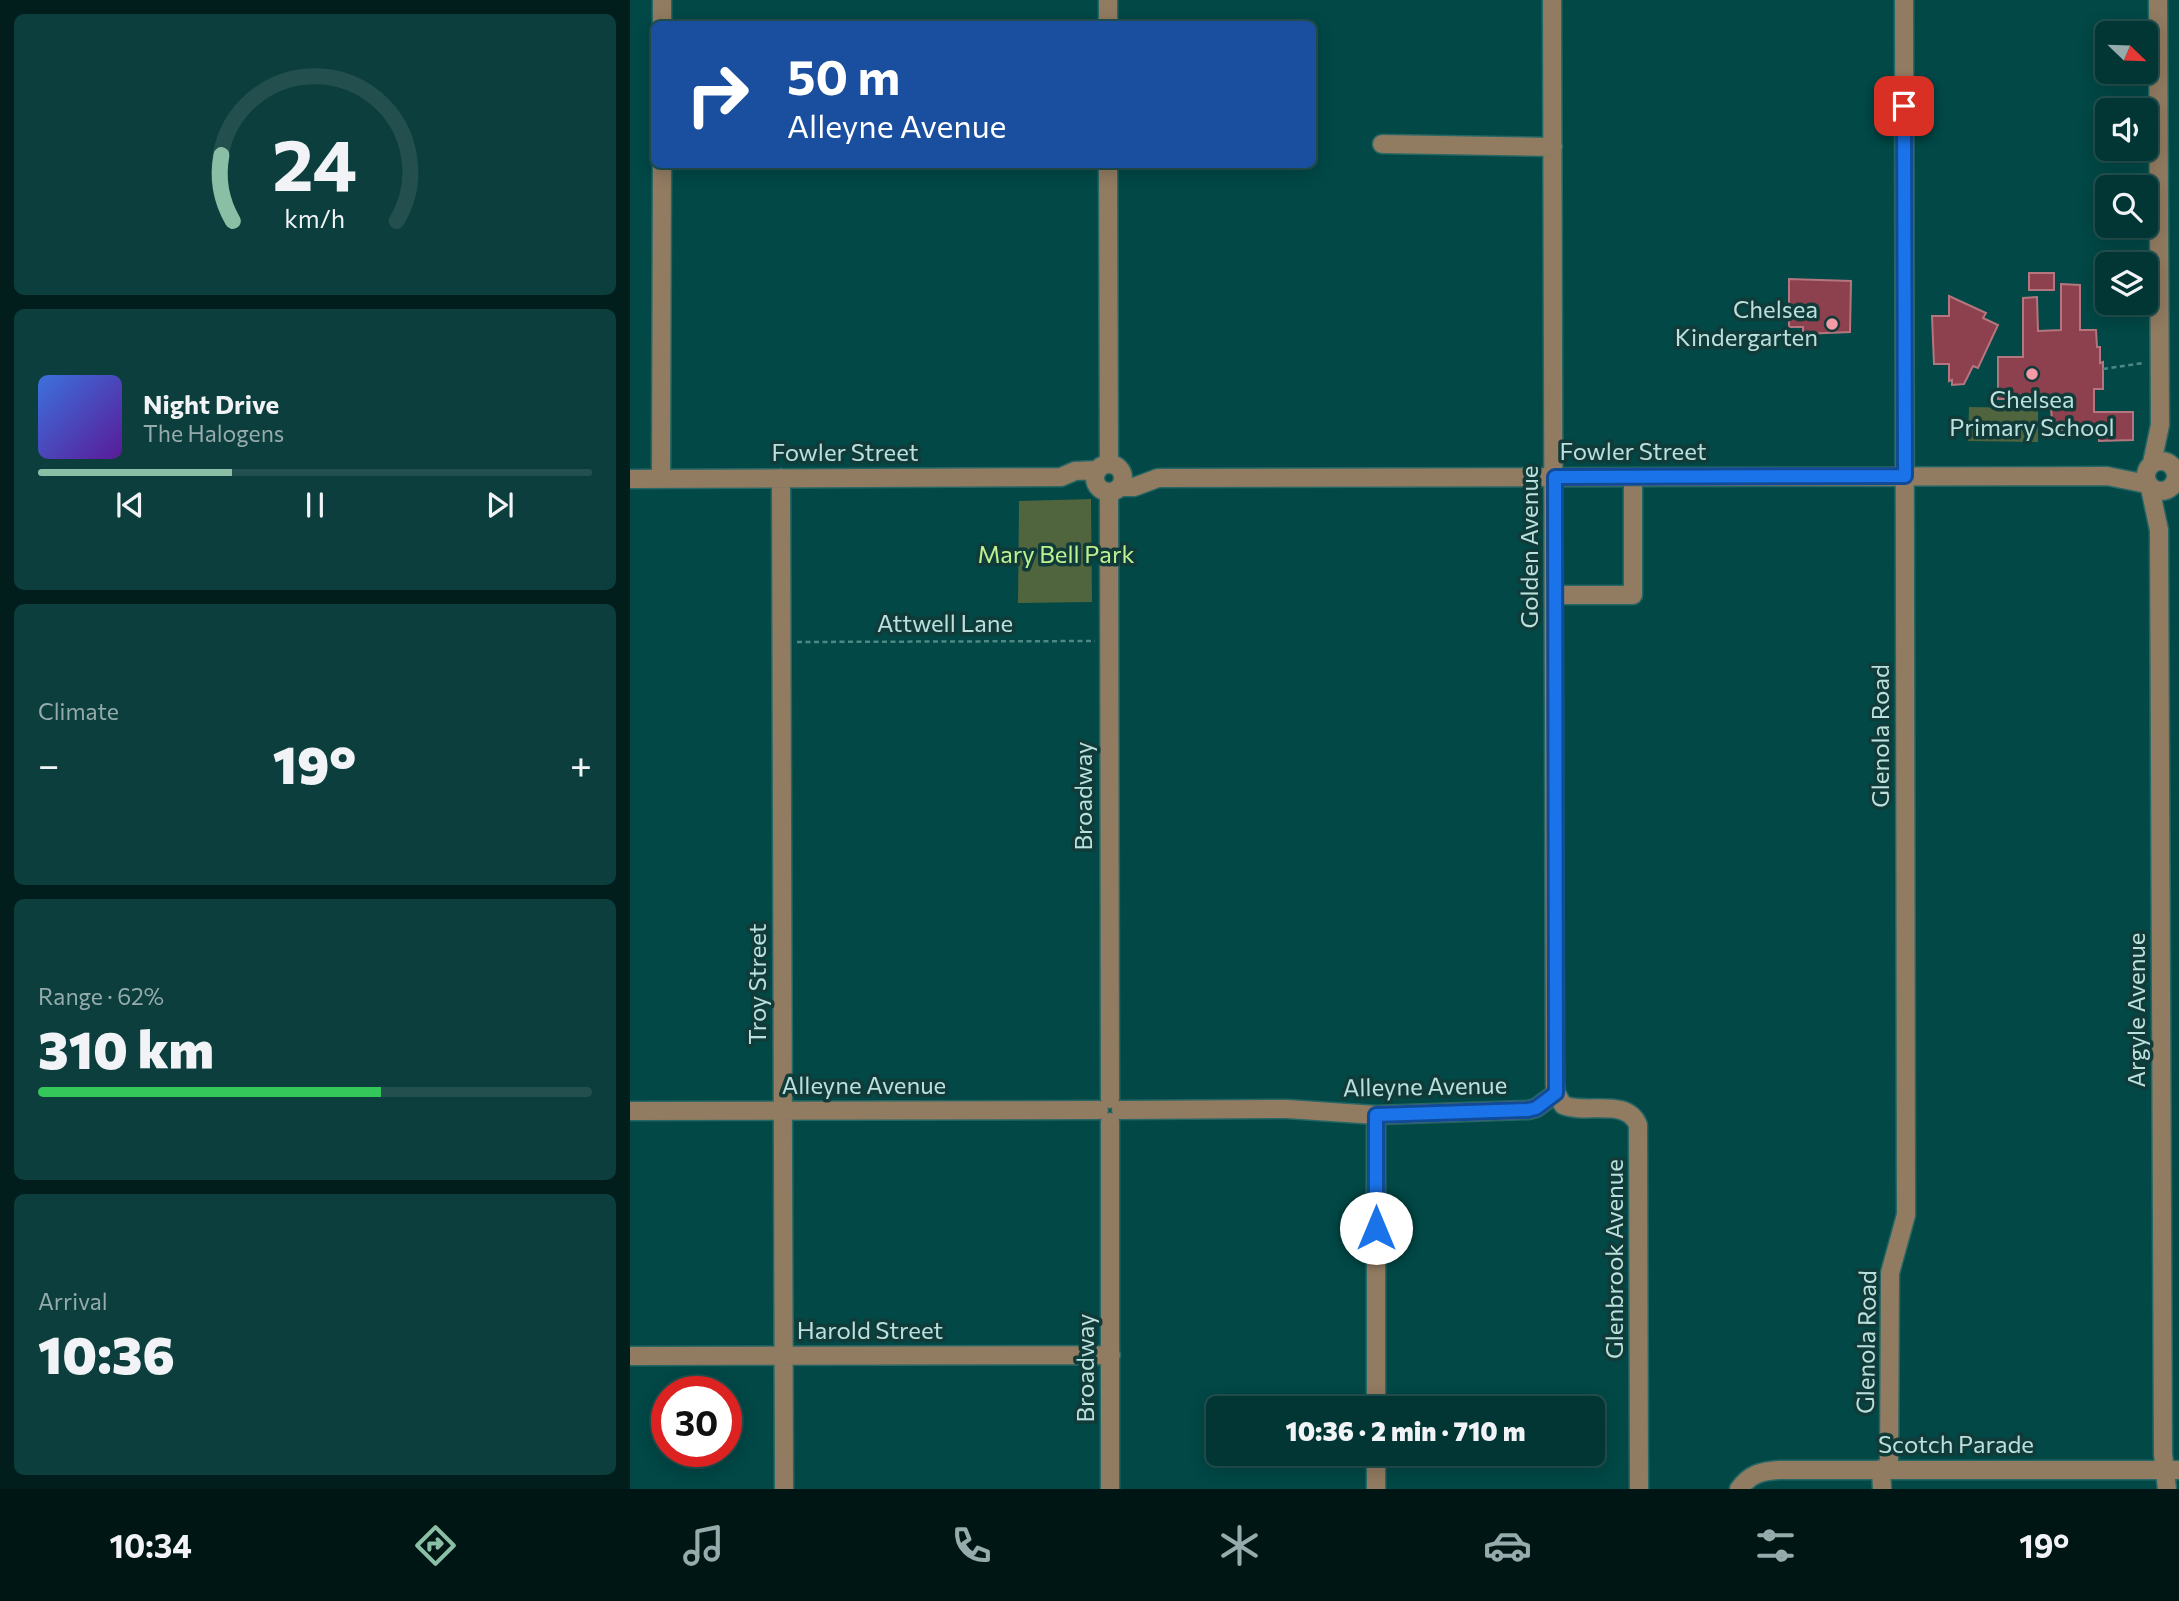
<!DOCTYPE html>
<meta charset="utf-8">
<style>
:root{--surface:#013634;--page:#0b3e3c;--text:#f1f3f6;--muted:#96abac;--line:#23504f;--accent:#8abfa5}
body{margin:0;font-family:Commissioner,sans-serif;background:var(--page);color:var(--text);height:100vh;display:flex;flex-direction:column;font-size:26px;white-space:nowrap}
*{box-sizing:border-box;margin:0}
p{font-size:23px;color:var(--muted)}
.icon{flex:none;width:38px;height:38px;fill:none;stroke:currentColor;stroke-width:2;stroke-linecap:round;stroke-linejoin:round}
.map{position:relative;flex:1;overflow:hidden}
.details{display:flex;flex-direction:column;gap:14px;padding:14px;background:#011e1d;width:630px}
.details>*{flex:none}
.guide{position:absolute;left:21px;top:21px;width:665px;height:147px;border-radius:10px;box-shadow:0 4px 18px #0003,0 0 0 2px var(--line);background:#1a4fa0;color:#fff;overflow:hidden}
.needle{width:46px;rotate:113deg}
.tools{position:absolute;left:1465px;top:21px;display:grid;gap:14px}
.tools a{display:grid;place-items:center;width:63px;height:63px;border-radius:10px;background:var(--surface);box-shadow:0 4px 18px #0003,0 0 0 2px var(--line);font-size:35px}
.speed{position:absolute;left:21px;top:1376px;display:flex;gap:14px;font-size:35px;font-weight:700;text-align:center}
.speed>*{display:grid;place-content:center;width:91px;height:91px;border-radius:50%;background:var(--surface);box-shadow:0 4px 18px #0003,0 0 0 2px var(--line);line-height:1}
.speed .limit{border:10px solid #d22;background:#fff;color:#111}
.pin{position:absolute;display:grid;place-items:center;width:60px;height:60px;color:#fff;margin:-30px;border-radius:14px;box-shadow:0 4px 10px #0006}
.me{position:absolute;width:77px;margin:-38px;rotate:0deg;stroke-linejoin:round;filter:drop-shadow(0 0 5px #0008)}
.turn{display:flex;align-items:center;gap:24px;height:147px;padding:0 21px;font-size:32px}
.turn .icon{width:91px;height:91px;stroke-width:2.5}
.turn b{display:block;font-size:49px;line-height:60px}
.big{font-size:52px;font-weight:800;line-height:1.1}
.details .widget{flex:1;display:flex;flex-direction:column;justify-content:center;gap:10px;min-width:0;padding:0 24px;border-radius:10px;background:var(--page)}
.details .dial{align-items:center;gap:0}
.dial svg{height:182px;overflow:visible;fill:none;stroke:var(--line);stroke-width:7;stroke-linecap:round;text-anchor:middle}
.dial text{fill:var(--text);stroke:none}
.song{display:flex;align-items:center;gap:21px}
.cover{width:84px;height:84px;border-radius:10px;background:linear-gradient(135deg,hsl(220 70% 55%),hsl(270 70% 35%))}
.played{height:7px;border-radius:4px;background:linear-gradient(90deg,var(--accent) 35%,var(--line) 35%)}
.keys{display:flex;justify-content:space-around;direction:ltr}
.heat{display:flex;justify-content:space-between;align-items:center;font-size:38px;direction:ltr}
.charge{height:10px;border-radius:5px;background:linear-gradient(90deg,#34c759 62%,var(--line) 0)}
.trip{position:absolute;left:576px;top:1396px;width:399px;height:70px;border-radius:10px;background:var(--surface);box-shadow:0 4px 18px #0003,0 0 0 2px var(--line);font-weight:800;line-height:70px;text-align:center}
.tab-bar{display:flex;height:112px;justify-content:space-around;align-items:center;background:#001615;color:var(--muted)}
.tab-bar .icon{width:49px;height:49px}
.tab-bar .current{color:var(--accent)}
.tab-bar b{font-size:32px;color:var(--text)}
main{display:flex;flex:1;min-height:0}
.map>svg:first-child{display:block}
.green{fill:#50643d}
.building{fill:#8d414e;stroke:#b4767e;stroke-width:2}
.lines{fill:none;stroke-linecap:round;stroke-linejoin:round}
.minor-casing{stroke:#266664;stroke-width:21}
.path{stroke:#4f8785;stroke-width:2.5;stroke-dasharray:5 3.5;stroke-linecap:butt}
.minor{stroke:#917b61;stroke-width:18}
.route-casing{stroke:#114b97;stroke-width:18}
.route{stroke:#1a73e8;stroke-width:12}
.poi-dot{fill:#f49aa6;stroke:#103b39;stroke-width:2.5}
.labels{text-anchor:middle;stroke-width:7;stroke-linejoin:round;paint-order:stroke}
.poi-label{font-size:24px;fill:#bbe0dd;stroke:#103b39;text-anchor:end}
.street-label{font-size:24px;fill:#bbe0dd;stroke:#103b39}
.park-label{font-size:24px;fill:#c0f191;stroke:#103b39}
</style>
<main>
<section class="details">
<div class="widget dial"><svg viewBox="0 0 100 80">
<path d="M14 69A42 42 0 1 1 86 69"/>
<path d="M14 69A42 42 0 0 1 9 40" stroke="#8abfa5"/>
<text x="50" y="56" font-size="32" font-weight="700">24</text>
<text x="50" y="72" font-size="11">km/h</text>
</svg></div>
<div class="widget">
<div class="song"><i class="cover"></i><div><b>Night Drive</b><p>The Halogens</p></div></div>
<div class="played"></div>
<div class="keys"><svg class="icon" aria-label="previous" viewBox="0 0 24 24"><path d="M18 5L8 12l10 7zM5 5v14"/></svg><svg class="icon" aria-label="pause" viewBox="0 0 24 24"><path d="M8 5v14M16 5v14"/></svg><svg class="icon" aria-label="next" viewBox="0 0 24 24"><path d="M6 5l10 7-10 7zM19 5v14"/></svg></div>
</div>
<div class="widget"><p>Climate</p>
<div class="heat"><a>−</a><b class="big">19°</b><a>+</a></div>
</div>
<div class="widget"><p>Range · 62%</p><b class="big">310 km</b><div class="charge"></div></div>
<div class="widget"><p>Arrival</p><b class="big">10:36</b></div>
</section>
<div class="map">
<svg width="1549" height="1489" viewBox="0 0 1549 1489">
<rect width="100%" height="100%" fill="#014846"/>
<path class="green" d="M1339,407L1408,408V442L1338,441Z
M461,499L462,602L388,603L389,501Z"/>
<path class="building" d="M1399,273H1424V290H1399Z
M1159,279L1221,281L1220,332L1173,334V327H1159Z
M1431,284L1450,285V330H1466L1467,347H1470V363L1473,362V389H1464V412H1503V440L1469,441V434H1460V431H1426V424H1422L1421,405H1410V399H1368V357H1393V298L1407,297L1408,331L1431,330Z
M1319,296L1356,313L1353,318L1368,325L1348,368L1343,366L1334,384L1322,385V380L1319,381V364H1304L1302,316H1319Z"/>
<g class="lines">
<defs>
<path id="minor" d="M32,0V24
M478,0V24
M922,0L925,1084L926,1093L933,1105C956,1115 997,1097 1008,1125L1009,1489
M752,144L923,147
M478,164L479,462
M1516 476a15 15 0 1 1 30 0a15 15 0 1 1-30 0Z
M1522,463L1530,425L1528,0
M465 478a14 14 0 1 1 28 0a14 14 0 1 1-28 0Z
M151,478L154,1489
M0,479L431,477L445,471L468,470
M31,479L32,164
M490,487H504L528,478L1477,476L1517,484
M1520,488L1529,530L1533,1454L1537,1489
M479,493L480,1099
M925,595H1003V477
M491,1110L657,1109L746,1115L898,1110L906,1108L926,1093
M0,1111L469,1110
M746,1115V1409
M480,1122V1489
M0,1356L481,1355
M746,1454V1489
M1251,1469L1252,1489
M1259,1469L1260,1273L1276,1215L1274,0
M1109,1489C1120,1474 1131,1471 1149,1470H1549"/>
</defs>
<use href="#minor" class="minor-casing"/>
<path class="path" d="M1473,369L1514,363
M167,642L465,641"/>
<use href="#minor" class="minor"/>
</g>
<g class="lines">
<defs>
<path id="route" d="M746,1228V1115L898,1110L906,1108L926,1093L925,477L1275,476L1274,106"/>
</defs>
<use href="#route" class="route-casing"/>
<use href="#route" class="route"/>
</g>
<g class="poi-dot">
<circle cx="1202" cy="324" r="7"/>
<circle cx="1402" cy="374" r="7"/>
</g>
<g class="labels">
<g class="poi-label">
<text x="1188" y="318">Chelsea<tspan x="1188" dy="28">Kindergarten</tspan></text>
<text x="1402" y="408" text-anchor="middle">Chelsea<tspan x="1402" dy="28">Primary School</tspan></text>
</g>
<g class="street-label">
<text x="1003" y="460">Fowler Street</text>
<text x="215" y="461">Fowler Street</text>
<text transform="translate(900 547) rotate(-90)" y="8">Golden Avenue</text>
<text x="315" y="632">Attwell Lane</text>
<text transform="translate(1251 736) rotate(-90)" y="8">Glenola Road</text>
<text transform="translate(454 796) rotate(-90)" y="8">Broadway</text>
<text transform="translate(128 984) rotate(-90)" y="8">Troy Street</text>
<text transform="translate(1507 1010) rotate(-90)" y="8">Argyle Avenue</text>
<text x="234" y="1094">Alleyne Avenue</text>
<text transform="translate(795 1087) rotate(-1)" y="8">Alleyne Avenue</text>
<text transform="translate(985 1259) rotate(-90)" y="8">Glenbrook Avenue</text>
<text x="240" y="1339">Harold Street</text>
<text transform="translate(1237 1342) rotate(-89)" y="8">Glenola Road</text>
<text transform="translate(456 1368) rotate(-90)" y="8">Broadway</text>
<text x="1326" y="1453">Scotch Parade</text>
</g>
<g class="park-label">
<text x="426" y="563">Mary Bell Park</text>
</g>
</g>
</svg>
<div class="tools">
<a><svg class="needle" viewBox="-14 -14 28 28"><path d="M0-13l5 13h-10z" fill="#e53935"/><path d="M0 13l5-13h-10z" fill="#96abac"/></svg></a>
<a><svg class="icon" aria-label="sound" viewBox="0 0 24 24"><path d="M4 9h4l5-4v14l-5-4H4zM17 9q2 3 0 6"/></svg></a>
<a><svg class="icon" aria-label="search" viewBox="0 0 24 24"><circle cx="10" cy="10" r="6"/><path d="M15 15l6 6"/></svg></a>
<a><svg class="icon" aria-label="layers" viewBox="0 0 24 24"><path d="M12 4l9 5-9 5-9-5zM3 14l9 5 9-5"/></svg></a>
</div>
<div class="speed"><div class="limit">30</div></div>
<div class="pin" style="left:1274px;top:106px;background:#d93025"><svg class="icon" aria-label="arrive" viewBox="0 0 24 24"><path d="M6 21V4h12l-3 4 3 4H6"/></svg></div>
<svg class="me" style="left:746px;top:1228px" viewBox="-20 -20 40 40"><circle r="19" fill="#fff"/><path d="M0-13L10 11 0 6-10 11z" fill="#1a73e8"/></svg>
<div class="trip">10:36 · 2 min · 710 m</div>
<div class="guide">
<div class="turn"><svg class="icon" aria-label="right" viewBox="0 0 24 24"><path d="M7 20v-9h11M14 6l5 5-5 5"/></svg><div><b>50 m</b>Alleyne Avenue</div></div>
</div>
</div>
</main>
<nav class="tab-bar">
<b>10:34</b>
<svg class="icon current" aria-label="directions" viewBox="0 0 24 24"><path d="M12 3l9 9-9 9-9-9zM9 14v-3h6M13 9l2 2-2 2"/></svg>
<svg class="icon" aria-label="music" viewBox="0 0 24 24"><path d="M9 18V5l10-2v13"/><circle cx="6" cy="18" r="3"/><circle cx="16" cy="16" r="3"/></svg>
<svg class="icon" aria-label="phone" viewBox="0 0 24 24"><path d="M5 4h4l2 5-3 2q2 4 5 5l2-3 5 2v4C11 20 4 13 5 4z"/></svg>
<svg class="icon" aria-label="climate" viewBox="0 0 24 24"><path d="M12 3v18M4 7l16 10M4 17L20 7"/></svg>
<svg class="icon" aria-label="car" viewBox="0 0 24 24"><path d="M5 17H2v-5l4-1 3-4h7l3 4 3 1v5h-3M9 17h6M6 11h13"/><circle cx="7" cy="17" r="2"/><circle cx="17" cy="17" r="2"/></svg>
<svg class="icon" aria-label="filters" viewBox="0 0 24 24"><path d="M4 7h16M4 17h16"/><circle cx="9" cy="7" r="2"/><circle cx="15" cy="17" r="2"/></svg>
<b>19°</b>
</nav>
